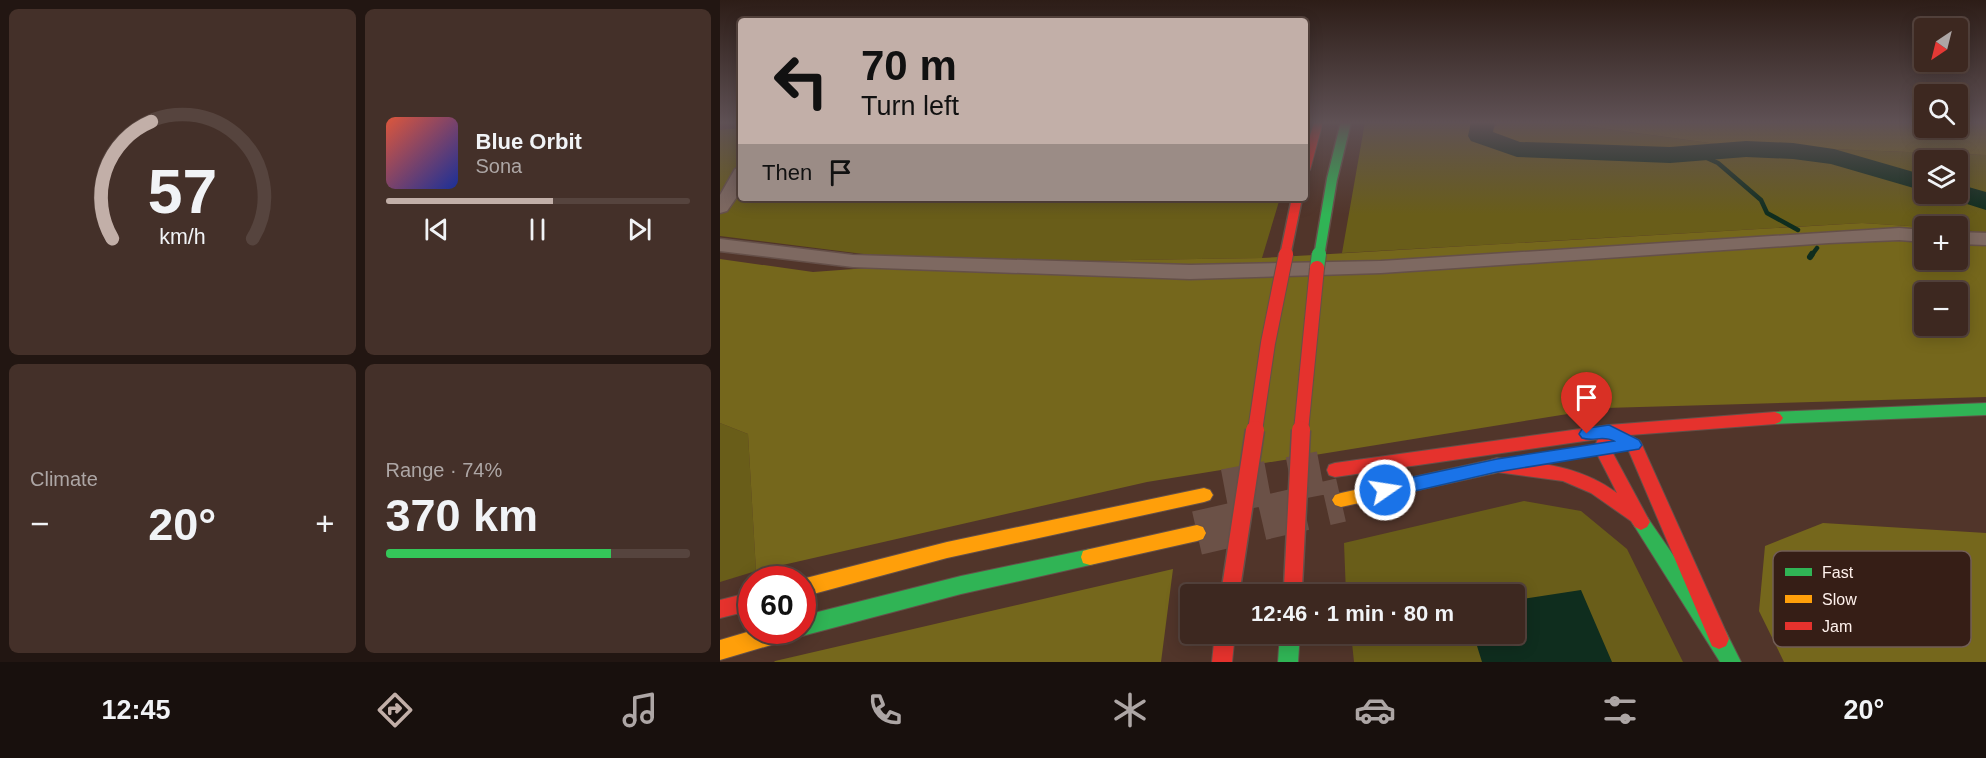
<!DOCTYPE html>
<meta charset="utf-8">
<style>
:root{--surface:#3d2820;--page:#443029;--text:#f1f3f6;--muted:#ada6a5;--line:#56443e;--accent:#c2afa8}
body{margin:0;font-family:Helvetica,sans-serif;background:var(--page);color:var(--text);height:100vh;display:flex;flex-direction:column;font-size:22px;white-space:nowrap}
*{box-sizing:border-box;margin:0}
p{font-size:20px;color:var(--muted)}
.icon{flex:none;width:33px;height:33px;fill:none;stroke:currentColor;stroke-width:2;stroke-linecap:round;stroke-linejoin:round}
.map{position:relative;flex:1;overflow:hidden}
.side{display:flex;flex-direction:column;gap:9px;padding:9px;background:#221612;width:720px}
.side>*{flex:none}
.guide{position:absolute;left:18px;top:18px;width:570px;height:183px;border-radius:6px;box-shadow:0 3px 15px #0003,0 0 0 2px var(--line);background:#c2afa8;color:#111;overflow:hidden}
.needle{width:39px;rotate:215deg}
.fabs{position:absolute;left:1194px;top:18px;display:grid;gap:12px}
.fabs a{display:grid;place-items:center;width:54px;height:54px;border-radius:6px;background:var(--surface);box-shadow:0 3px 15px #0003,0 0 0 2px var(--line);font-size:30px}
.speed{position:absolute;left:18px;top:566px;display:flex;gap:12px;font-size:30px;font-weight:700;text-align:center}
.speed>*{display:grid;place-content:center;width:78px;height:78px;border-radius:50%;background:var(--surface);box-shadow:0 3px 15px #0003,0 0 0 2px var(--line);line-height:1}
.speed .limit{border:9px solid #d22;background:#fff;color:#111}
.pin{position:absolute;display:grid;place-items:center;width:51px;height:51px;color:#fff;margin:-62px -26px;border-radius:50% 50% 50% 0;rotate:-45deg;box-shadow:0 0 6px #0007}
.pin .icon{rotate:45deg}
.me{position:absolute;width:66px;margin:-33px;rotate:77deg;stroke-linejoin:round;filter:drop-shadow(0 0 4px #0008)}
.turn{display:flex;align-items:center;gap:21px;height:126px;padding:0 24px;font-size:27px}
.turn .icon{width:78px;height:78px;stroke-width:2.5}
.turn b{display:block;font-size:42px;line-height:51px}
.then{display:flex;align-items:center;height:57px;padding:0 24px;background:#0003;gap:12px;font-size:22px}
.big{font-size:45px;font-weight:800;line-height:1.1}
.side .tile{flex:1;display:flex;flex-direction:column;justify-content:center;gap:9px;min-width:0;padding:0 21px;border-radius:9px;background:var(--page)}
.side .dial{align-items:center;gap:0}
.dial svg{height:156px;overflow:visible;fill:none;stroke:var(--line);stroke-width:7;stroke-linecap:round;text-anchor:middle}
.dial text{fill:var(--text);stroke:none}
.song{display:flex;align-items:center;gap:18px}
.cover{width:72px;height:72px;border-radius:9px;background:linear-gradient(135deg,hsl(10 70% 55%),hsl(230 70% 35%))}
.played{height:6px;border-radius:3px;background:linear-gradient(90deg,var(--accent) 55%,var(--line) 55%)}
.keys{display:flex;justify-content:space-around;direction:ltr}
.heat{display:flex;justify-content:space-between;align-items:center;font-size:33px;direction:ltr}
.charge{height:9px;border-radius:4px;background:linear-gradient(90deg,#34c759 74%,var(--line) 0)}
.side .tiles{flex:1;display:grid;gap:9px;grid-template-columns:repeat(2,1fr)}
.trip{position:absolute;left:460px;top:584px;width:345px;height:60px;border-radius:6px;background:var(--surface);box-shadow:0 3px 15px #0003,0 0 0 2px var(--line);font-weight:800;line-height:60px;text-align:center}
.menu{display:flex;height:96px;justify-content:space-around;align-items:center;background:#18100d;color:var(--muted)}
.menu .icon{width:42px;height:42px}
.menu .on{color:var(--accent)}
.menu b{font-size:27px;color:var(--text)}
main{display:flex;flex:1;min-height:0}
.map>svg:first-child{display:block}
.green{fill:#695d19;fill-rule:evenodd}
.forest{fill:#75671c;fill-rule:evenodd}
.water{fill:#0f2d1e}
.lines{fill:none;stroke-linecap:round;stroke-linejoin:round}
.stream-far1{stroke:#0f2d1e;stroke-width:4.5}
.stream{stroke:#0f2d1e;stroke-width:6}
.river{fill:#0f2d1e;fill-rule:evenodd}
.primary-tunnel{stroke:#6b5147;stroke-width:44;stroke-dasharray:44 22;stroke-linecap:butt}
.street-casing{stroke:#655049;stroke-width:3}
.fast-casing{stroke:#655049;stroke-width:2}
.slow-casing{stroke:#655049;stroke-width:2}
.jam-casing{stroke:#655049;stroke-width:2}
.street{fill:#7e6961;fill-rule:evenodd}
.fast{fill:#30b455;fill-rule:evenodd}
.slow{fill:#ff9f0a;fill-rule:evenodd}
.jam{fill:#e5322d;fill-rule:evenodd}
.fast-bridge-far1-casing{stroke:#655049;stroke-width:13;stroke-linecap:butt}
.fast-bridge-casing{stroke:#655049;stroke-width:16;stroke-linecap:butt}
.jam-bridge-far2-casing{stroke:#655049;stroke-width:13;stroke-linecap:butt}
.jam-bridge-far1-casing{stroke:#655049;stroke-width:16;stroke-linecap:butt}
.jam-bridge-casing{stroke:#655049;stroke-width:21;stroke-linecap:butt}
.fast-bridge-far1{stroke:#30b455;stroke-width:10}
.fast-bridge{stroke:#30b455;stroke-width:14}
.jam-bridge-far2{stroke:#e5322d;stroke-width:10}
.jam-bridge-far1{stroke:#e5322d;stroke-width:14}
.jam-bridge{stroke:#e5322d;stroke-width:18}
.route{fill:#1a73e8;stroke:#114b97;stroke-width:1.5}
.key{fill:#361e16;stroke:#725d56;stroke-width:1.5}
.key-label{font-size:16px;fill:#fff1ec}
</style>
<main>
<section class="side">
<div class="tiles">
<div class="tile dial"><svg viewBox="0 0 100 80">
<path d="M14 69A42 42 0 1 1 86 69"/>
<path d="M14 69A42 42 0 0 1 34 9" stroke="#c2afa8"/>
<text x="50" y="56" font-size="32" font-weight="700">57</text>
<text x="50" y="72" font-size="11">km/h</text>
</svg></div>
<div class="tile">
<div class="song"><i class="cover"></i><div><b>Blue Orbit</b><p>Sona</p></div></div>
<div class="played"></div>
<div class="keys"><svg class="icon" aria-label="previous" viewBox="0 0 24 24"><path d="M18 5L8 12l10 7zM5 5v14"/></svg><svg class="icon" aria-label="pause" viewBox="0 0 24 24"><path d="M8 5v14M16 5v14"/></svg><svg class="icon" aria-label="next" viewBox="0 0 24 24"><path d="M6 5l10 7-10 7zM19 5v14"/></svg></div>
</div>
<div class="tile"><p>Climate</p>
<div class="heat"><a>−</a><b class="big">20°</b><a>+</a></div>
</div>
<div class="tile"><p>Range · 74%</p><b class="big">370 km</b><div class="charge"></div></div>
</div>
</section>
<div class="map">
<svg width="1266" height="662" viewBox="0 0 1266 662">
<rect width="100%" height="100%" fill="#51352a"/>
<path class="green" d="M645,122H753L767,136L779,122H836L1004,145L1266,155V232L1238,230V226L1204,227L1142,223L622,253ZM1204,160H1238V194H1204Z
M21,128V198H560L542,258L215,263L0,236V130Z
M0,423L28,434L36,571L0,582Z
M804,501L861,511L907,549L963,662H634L631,633H795V594H626L624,543Z"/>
<path class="forest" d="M837,122H1204V128H1238V122H1266V155L1004,145Z
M1142,223L1204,227V260H1238V230L1266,232V397L885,408L427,482L36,571L28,434L0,423V259L93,272L215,263L542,258ZM1204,292H1238V326H1204Z
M1103,523L1266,533V662H1064L1039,611L1045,546Z
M453,569L441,662H54L55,661Z"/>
<path class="water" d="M861,590L892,662H762L753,633H795V600Z"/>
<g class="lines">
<path class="stream-far1" d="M976,153L998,163L1041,200L1047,213L1078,230
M1091,256L1097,248"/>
<path class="stream" d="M1090,257L1092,254"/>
<path class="river" d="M751,122H775L773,132L800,142L837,143L950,147L1026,141L1073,143L1114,149L1204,175V191L1111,164L1073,159L1026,157L950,163L797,157L751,141L748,136Z
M1238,184L1266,192V210L1228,198L1225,194H1238Z"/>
<path class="primary-tunnel" d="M505,491L601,473
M477,533L621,500"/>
<defs>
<path id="street" d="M21,168V191L7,211L0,213V195L15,169Z
M1179,228L1204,230V242L1179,240L1109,243L661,273L470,279L133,267L0,251V239L133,255L470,265L661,261Z
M1238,232L1266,233V245L1238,244Z"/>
<path id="fast" d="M1266,403V415L1055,424L1050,422L1047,418L1050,414L1055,412Z
M921,514L927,517L1006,632L1021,662H1000L915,527L912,522L915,517Z
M370,549L377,551L379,557L377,563L370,565L241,594L82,636L75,633L74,630H82V616L241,576Z
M560,633H580L578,662H558Z"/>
<path id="slow" d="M775,459L781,461L783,466L781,471L775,473L621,507L615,505L612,500L615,495L621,493Z
M484,488L490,490L493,495L490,500L484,502L227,558L82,597V579L227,542Z
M477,525L483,527L486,533L483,539L477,541L370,565L363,563L361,557L363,551L370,549Z
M34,630H78L75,637L68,640L0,660V640Z"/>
<path id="jam" d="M594,122H603L590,170L585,173V153Z
M1055,412L1060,414L1063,418L1060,422L1055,424L910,435L920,441L922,445L1006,632L1009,639L1006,646L999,649L992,646L908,449L893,441L890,448L930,522L927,527L921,530L915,527L911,521L871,493L843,481L777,472L771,470L769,465L771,460L777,458C823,464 858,465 897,493L874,448L878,439L615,477L609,475L607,470L609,465L615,463L889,425Z
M32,592V610L0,618V600Z
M495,633H515L512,662H492Z"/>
</defs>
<use href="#street" class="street-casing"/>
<use href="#fast" class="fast-casing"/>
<use href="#slow" class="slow-casing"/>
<use href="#jam" class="jam-casing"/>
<use href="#street" class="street"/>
<use href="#fast" class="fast"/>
<use href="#slow" class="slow"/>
<use href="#jam" class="jam"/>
<defs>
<path id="fast-bridge-far1" d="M599,256L612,179L626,122"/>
<path id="fast-bridge" d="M597,268L599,254"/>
<path id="jam-bridge-far2" d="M565,256L577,198"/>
<path id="jam-bridge-far1" d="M535,431L548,343L566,254
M581,431L597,268"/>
<path id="jam-bridge" d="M573,587L581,430
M511,588L535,430"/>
</defs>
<use href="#fast-bridge-far1" class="fast-bridge-far1-casing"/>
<use href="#fast-bridge" class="fast-bridge-casing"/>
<use href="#jam-bridge-far2" class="jam-bridge-far2-casing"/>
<use href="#jam-bridge-far1" class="jam-bridge-far1-casing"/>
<use href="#jam-bridge" class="jam-bridge-casing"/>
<use href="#fast-bridge-far1" class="fast-bridge-far1"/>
<use href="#fast-bridge" class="fast-bridge"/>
<use href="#jam-bridge-far2" class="jam-bridge-far2"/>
<use href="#jam-bridge-far1" class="jam-bridge-far1"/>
<use href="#jam-bridge" class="jam-bridge"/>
</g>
<linearGradient id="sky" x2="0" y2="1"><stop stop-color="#2d1d17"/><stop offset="0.57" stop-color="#5f5155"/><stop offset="1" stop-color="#5f5155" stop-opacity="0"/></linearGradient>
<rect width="1266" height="215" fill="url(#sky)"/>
<path class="route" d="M889,425L919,440L922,445L919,449L777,472L665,498L659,495L657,490L659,485L665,483L777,459L894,441C883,435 873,442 862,438L859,434L862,429Z"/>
<rect x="1053" y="551" width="198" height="96" rx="9" class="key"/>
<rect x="1065" y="568" width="27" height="8" fill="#30b455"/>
<rect x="1065" y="595" width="27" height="8" fill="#ff9f0a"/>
<rect x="1065" y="622" width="27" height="8" fill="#e5322d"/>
<g class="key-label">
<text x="1102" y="578">Fast</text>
<text x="1102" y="605">Slow</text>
<text x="1102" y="632">Jam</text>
</g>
</svg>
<div class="fabs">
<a><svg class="needle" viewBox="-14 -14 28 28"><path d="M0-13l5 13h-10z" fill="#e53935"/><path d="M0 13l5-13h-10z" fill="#ada6a5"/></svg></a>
<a><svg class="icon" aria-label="search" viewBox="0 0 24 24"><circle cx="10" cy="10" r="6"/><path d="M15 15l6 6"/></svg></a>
<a><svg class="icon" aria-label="layers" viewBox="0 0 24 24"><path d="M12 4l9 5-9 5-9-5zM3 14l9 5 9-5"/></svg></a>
<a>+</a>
<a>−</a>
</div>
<div class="speed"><div class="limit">60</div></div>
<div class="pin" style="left:867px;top:434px;background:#d93025"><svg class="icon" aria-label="arrive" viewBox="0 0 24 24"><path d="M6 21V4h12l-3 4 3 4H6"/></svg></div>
<svg class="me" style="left:665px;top:490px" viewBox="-20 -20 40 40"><circle r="17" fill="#1a73e8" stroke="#fff" stroke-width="3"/><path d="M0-11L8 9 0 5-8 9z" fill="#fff"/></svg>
<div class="trip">12:46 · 1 min · 80 m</div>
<div class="guide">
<div class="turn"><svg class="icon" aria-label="left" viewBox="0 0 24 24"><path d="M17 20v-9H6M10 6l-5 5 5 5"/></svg><div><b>70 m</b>Turn left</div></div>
<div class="then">Then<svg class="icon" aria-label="arrive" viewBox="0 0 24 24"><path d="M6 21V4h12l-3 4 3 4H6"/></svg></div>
</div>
</div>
</main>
<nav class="menu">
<b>12:45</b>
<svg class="icon on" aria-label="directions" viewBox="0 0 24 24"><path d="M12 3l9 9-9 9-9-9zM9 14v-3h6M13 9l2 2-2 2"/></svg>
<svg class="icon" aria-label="music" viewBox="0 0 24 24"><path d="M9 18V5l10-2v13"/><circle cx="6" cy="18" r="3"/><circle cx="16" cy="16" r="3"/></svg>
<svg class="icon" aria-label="phone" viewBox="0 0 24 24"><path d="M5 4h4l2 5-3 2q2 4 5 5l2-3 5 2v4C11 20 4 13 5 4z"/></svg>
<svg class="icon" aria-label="climate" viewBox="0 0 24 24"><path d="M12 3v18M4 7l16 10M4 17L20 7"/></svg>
<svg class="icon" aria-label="car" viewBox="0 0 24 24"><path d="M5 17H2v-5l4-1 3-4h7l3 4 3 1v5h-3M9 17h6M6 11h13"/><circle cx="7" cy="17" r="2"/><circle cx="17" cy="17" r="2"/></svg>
<svg class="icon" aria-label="filters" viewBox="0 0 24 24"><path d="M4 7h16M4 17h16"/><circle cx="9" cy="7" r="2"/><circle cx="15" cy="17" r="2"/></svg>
<b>20°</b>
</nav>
